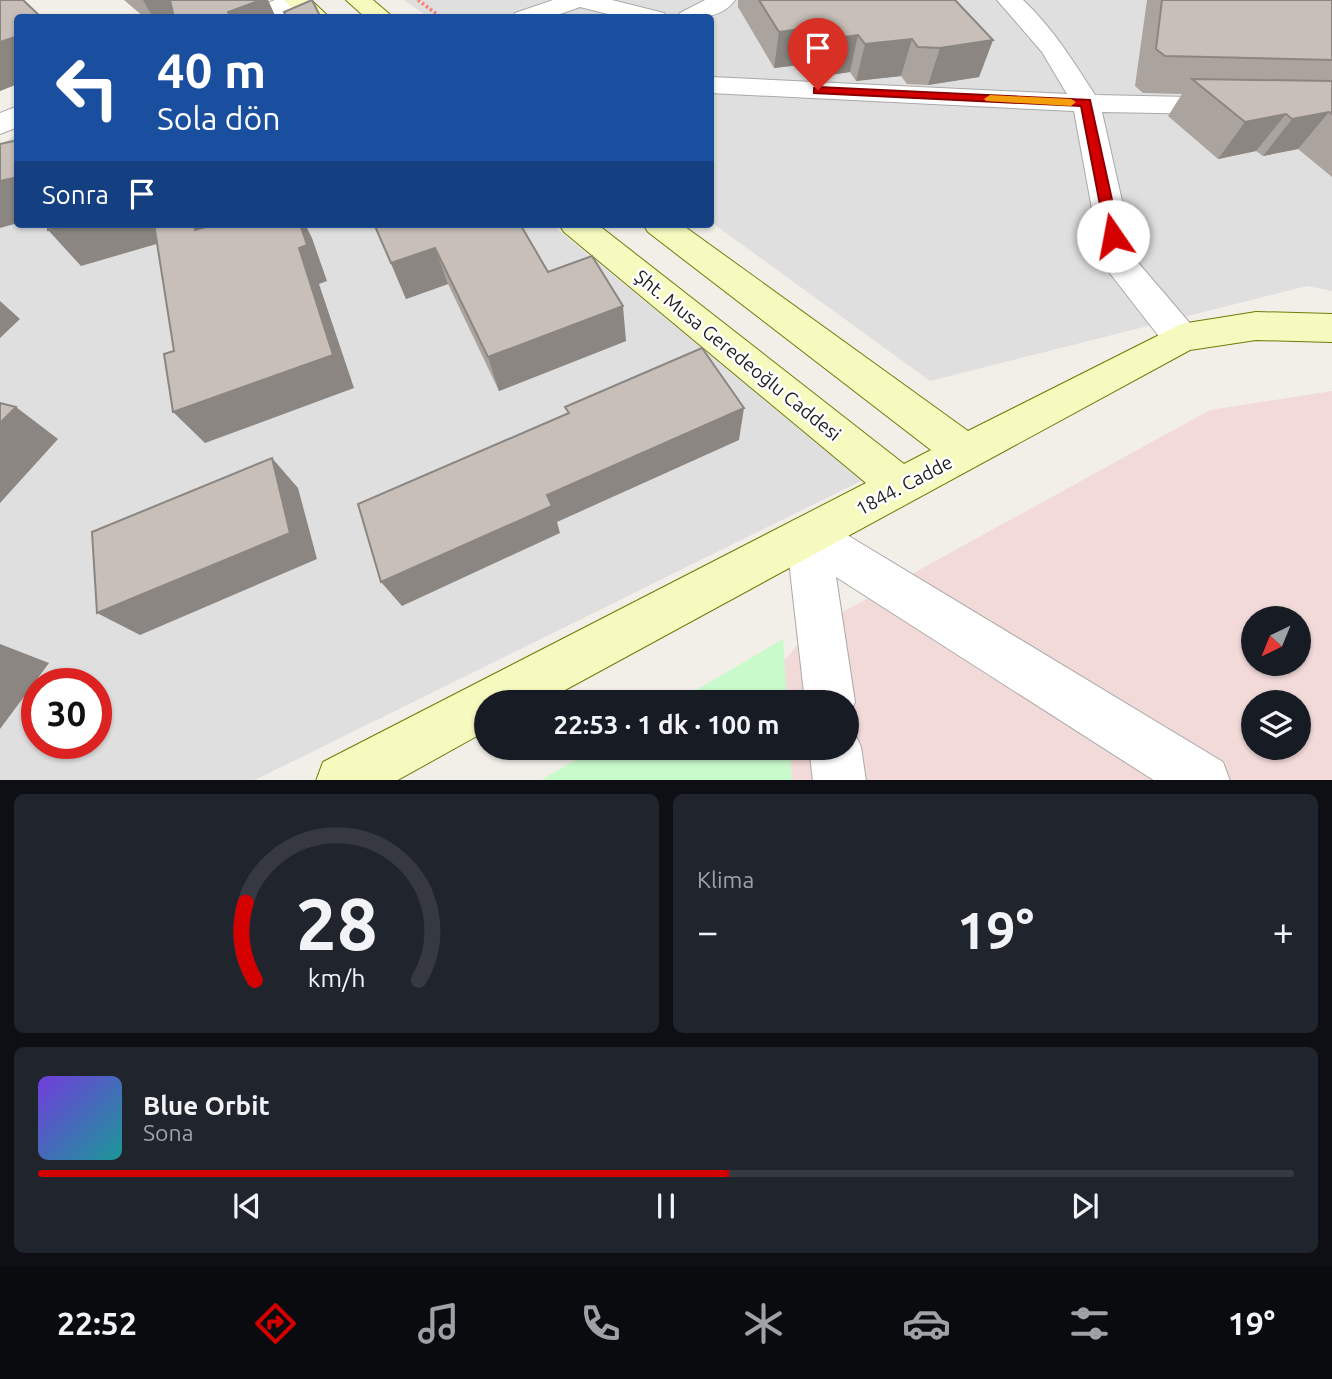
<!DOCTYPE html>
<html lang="tr">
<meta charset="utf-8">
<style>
:root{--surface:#171b24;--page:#20242c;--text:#f1f3f6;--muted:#9ea1a6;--line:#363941;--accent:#d40000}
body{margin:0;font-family:Ubuntu,sans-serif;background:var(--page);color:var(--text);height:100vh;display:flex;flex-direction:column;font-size:26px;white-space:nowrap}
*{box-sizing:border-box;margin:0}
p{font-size:23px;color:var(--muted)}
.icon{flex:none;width:38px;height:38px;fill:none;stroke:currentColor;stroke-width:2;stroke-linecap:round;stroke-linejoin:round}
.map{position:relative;height:780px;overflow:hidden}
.drawer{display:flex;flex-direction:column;gap:14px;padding:14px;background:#0d0f14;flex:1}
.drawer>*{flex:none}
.banner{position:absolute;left:14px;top:14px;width:700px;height:214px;border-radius:7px;box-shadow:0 2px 5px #0004;background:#1a4fa0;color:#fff;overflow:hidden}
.needle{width:46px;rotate:223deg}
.fabs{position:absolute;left:1241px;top:606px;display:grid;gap:14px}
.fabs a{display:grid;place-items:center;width:70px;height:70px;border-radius:50%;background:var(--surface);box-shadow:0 2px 5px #0004;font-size:35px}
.speed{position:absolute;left:21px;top:668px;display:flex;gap:14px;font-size:35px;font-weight:700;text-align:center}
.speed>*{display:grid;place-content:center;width:91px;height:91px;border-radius:50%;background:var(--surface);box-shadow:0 2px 5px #0004;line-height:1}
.speed .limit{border:10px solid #d22;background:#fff;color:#111}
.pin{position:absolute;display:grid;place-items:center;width:60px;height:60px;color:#fff;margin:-72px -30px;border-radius:50% 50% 50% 0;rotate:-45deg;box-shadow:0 0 7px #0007}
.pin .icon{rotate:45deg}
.me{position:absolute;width:77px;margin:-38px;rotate:348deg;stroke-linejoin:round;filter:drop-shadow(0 0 5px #0008)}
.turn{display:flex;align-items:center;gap:24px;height:147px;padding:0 28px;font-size:32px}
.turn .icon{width:91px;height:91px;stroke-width:2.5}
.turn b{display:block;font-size:49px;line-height:60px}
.then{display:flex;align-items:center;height:66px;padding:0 28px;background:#0003;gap:14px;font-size:26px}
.big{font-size:52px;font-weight:700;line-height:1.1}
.drawer .tile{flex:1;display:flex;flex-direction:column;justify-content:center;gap:10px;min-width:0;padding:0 24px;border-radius:10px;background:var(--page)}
.drawer .dial{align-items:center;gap:0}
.dial svg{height:182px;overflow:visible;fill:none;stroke:var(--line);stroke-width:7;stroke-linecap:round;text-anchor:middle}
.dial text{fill:var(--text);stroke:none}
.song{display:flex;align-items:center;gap:21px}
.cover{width:84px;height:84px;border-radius:10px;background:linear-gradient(135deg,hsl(260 70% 55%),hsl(180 70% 35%))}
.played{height:7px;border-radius:4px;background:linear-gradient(90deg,var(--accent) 55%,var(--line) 55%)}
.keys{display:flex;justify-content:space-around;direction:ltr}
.heat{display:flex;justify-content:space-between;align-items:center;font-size:38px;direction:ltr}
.drawer .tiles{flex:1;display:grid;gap:14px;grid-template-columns:1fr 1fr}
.tile:last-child{grid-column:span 2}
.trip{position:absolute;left:474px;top:690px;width:385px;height:70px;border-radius:35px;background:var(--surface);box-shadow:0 2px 5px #0004;font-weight:700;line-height:70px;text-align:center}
.tabs{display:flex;height:112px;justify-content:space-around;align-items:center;background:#090b0e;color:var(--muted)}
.tabs .icon{width:49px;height:49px}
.tabs .current{color:var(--accent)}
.tabs b{font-size:32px;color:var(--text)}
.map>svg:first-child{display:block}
.residential{fill:#e0dfdf;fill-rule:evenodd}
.commercial{fill:#f2dad9;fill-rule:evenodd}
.park{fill:#c8facc}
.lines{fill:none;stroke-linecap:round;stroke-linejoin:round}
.street-casing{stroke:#a9a9a9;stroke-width:2}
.secondary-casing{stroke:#707d05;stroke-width:2}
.path{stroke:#fa8072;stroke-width:3.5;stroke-dasharray:2.5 2.5;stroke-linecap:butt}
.street{fill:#fff;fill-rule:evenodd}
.secondary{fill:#f7fabf;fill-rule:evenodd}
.wall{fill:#aba49e}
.shaded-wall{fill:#8b8681}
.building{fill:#c7bfb8;stroke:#8b8681;stroke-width:2}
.route{fill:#d40000;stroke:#8a0000;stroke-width:2}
.slow{fill:#f59e0b}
.labels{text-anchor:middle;stroke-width:5;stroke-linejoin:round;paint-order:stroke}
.street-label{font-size:19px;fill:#222;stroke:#fff}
</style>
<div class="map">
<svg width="1332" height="781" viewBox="0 0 1332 781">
<rect width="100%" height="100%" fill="#f2efe9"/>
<path class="residential" d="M404,0H1282L1332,16V291L1307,286L930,381L711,222L710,18L428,17Z
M17,134L18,224H551L863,480L255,780H0V145ZM37,684H96V744H37Z"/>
<path class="commercial" d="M1332,391V780H743L711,747H847V702H749L810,630L1210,410ZM1253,618H1298V663H1253ZM1253,702H1298V747H1253Z"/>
<path class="park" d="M783,639L787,702H676Z
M598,747H790L792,780H541Z"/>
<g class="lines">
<defs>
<path id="street" d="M275,0H308C294,20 260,18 239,18L242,13Z
M553,0H612L664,13L667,18H624L580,7L549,18H512L515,13Z
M705,0H735C722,19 697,18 677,18L680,13Z
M997,0H1023C1053,28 1073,61 1095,95L1332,100V116L1102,112L1135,259L1194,328L1199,338L1194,348L1181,352L1168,348L1102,263L1074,111L710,93V77L1067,94L1042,52Z
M18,106V127L0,134V113Z
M808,515L824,521L1223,762L1230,781H1155L836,577L855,702L847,720V702H805L786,535L792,521Z
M847,726L853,729L861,747L866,781H813L809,747H847Z"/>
<path id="secondary" d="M284,0H311L330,18H302Z
M346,0H373L394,18H366Z
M559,224H597L904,464L931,450L648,232L643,224H681L968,431L1181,324L1256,312L1332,314V342L1256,340L1190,350L543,702H486V731L396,781H316L323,762L866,483L564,232Z"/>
</defs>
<use href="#street" class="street-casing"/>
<use href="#secondary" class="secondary-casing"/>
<path class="path" d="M418,0L442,18"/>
<use href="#street" class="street"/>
<use href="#secondary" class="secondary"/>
</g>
<path class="wall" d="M124,0H268L276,18H145Z
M738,0H955L993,40L979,77L928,85L907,84L901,76L856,81L850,72L816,77L808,64L774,68L738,7Z
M1147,0H1332V177L1298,149L1263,156L1256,151L1218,159L1168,116L1182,94L1143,93L1135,86Z
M374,224L548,272L626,341L499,391L448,284L406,299Z"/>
<path class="shaded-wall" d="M143,0H176L185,18H153Z
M261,0H268L276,18H230L228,12Z
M814,27L808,64L774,68L779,32Z
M858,35L850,72L816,77L823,40Z
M18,36V84L0,91V42Z
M912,39L901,76L856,81L865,44Z
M993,40L979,77L928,85L940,48Z
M1329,112L1298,149L1263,156L1292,119Z
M1286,114L1256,151L1218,159L1245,122Z
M18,177V223L0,228V181Z
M69,224H167L177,238L81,266L48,230Z
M194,224H211L221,266L195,230Z
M300,224H305L312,238L327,281L319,284L354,388L205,443L173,412L299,248Z
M435,248L448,284L406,299L391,263Z
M0,301L20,319L0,338Z
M623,306L626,341L499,391L488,357Z
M16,407L58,439L0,503V423Z
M744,408L739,440L557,522L560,533L402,606L381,582L547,495Z
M272,458L298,488L317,559L140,635L97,613Z
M0,644L49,663L0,729Z"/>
<path class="building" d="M0,0H23L42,18H18V36L0,42Z
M170,0H261L228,12L230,18H174Z
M312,0L321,18H287L284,12Z
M759,0H955L993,40L940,48L918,47L912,39L865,44L858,35L823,40L814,27L779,32Z
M1162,0H1332V60L1165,56L1156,49Z
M1192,79L1332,81V114L1329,112L1292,119L1286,114L1245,122Z
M18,140V177L0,181V144Z
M48,224H69L48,230Z
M154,224H194L195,230L216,224H300L307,245L299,248L333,355L173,412L164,354L174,351Z
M374,224H520L548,272L592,256L623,306L488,357L435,248L391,263Z
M702,348L744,408L547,495L552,506L381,582L358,504L569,413L565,407Z
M0,403L16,407L0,423Z
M272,458L290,533L97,613L92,532Z"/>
<path class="route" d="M818,87L1090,100L1120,236L1113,241L1106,236L1081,106L814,93V88Z"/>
<path class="slow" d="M990,95L1071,99L1076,102L1071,106L986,101L984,99Z"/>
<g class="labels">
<g class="street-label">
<text transform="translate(738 355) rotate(39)" y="7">Şht. Musa Geredeoğlu Caddesi</text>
<text transform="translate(904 485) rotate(-28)" y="7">1844. Cadde</text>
</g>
</g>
</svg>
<div class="fabs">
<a><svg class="needle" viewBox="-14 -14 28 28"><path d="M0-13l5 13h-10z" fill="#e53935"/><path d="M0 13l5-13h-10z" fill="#9ea1a6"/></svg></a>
<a><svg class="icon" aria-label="layers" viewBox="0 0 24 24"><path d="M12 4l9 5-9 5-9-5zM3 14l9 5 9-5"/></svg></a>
</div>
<div class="speed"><div class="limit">30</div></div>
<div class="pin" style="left:818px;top:90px;background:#d93025"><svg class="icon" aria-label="arrive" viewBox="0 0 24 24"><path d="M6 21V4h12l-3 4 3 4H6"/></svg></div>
<svg class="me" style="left:1113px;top:236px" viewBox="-20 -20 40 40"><circle r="19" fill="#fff"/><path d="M0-13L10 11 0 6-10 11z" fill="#d40000"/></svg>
<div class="trip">22:53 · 1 dk · 100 m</div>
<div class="banner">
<div class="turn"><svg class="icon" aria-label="left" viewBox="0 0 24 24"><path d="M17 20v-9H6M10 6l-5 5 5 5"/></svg><div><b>40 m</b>Sola dön</div></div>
<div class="then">Sonra<svg class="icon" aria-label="arrive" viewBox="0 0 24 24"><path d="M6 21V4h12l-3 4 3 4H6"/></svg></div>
</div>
</div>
<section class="drawer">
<div class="tiles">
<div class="tile dial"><svg viewBox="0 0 100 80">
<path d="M14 69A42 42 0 1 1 86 69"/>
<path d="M14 69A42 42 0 0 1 10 35" stroke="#d40000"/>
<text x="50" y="56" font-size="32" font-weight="700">28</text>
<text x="50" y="72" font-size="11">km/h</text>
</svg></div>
<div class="tile"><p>Klima</p>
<div class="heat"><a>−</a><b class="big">19°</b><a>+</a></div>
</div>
<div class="tile">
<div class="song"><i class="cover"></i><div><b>Blue Orbit</b><p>Sona</p></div></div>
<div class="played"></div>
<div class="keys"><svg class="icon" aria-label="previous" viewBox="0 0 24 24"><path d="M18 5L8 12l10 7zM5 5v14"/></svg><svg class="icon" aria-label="pause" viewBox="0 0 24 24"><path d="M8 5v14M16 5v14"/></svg><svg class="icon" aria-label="next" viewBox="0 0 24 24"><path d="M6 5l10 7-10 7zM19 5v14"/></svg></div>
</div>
</div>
</section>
<nav class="tabs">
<b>22:52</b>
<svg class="icon current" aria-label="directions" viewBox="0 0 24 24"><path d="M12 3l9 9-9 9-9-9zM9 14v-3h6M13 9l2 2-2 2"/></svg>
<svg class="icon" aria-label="music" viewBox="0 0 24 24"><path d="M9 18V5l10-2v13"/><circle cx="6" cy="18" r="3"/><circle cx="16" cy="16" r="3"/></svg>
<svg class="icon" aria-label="phone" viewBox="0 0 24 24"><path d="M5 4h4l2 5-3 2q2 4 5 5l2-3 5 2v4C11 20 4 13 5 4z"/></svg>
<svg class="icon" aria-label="climate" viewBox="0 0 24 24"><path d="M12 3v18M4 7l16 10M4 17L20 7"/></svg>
<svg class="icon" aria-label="car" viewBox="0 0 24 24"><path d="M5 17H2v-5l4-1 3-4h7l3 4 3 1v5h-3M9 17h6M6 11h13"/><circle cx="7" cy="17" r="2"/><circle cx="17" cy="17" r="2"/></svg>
<svg class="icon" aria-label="filters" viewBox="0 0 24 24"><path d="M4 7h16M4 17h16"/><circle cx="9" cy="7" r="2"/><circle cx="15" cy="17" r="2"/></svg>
<b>19°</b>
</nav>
